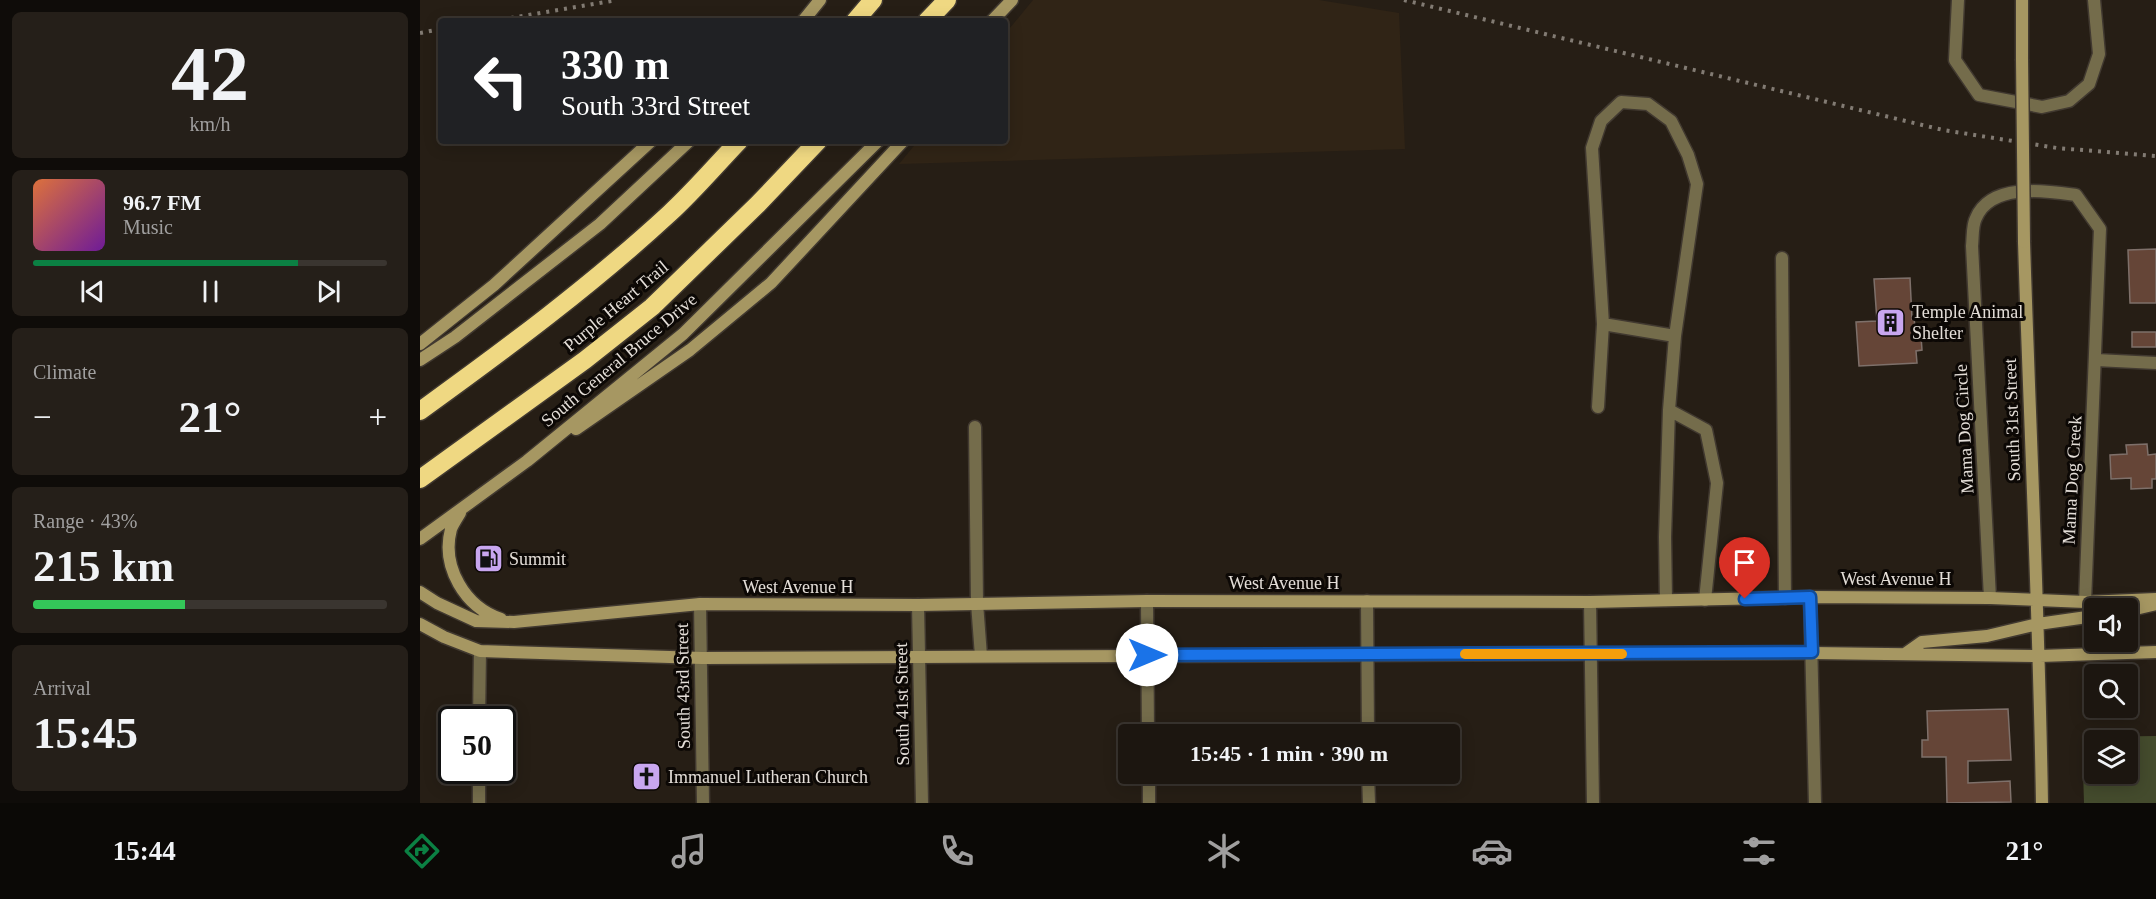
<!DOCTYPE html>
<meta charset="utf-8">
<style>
:root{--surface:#1c1610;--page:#251f19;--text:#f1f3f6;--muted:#a09f9f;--line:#3a3530;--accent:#0b8043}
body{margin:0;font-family:"Times New Roman",serif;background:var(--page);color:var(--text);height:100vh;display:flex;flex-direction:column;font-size:22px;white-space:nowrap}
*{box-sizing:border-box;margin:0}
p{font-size:20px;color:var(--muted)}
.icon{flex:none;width:33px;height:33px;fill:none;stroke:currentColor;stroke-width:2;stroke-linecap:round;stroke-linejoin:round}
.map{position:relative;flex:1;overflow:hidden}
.drawer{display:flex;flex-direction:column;gap:12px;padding:12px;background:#0f0c09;width:420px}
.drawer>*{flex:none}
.guide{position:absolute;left:18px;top:18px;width:570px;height:126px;border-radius:6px;box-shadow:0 3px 15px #0003,0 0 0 2px var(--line);background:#202124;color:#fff;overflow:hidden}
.controls{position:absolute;left:1664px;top:598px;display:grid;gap:12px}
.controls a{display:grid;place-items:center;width:54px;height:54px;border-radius:6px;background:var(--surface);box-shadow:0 3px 15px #0003,0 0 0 2px var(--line);font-size:30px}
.speed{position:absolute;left:18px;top:706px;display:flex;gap:12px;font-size:30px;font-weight:700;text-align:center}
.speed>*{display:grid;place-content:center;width:78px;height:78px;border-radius:50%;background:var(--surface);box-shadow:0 3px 15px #0003,0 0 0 2px var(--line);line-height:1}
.speed .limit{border:3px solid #111;border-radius:9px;background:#fff;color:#111}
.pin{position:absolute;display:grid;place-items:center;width:51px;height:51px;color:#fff;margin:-62px -26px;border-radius:50% 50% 50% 0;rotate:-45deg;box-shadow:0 0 6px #0007}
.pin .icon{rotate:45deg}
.me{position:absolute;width:66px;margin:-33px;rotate:90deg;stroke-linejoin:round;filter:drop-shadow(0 0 4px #0008)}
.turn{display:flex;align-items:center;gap:21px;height:126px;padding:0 24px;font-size:27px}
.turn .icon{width:78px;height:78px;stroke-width:2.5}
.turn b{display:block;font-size:42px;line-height:51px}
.big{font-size:45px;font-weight:700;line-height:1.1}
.drawer .widget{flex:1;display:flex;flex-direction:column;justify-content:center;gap:9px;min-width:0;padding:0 21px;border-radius:9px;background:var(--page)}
.drawer .dial{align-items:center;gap:0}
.dial b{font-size:78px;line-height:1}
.song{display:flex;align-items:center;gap:18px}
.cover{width:72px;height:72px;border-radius:9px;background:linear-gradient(135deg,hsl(20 70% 55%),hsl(280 70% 35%))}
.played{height:6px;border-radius:3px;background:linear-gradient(90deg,var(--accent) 75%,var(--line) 75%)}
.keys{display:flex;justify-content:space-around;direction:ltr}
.heat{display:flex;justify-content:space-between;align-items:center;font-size:33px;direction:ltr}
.charge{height:9px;border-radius:4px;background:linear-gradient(90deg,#34c759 43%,var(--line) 0)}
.trip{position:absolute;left:698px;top:724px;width:342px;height:60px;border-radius:6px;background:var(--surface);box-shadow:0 3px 15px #0003,0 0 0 2px var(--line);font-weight:700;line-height:60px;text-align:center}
.menu{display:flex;height:96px;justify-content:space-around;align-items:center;background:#0b0906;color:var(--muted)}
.menu .icon{width:42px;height:42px}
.menu .active{color:var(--accent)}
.menu b{font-size:27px;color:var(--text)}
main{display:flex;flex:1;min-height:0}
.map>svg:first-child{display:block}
.built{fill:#302416}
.water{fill:#444b2d;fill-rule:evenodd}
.building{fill:#654537;stroke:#7e706a;stroke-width:1.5}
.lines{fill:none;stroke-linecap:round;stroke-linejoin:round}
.minor-casing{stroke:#413930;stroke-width:15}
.secondary-casing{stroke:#413930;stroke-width:15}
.motorway-casing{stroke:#413930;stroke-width:21}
.minor{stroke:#746c4b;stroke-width:12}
.secondary{stroke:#a69762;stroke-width:12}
.motorway{stroke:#efd882;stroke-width:18}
.rail{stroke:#827b73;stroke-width:4;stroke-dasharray:3 6;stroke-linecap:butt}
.secondary-bridge-casing{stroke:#413930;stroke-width:15;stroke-linecap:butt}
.secondary-bridge{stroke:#a69762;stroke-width:12}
.route-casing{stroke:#114b97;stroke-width:15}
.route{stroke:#1a73e8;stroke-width:10}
.slow{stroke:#f59e0b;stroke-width:10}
.labels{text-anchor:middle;stroke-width:6;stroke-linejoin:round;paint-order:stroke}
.street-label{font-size:18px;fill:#e4ded8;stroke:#0c0805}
.poi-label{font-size:18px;fill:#e4ded8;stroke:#0c0805;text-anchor:start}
</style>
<main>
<section class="drawer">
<div class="widget dial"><b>42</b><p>km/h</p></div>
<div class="widget">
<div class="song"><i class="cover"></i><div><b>96.7 FM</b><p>Music</p></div></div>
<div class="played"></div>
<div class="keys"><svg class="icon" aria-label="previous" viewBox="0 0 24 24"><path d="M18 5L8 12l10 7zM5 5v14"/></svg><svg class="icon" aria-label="pause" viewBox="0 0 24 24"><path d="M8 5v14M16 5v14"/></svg><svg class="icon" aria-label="next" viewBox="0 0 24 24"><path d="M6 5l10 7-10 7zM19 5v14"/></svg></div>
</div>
<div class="widget"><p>Climate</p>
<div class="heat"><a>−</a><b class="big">21°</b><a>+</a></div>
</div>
<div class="widget"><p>Range · 43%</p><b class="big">215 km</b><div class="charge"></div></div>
<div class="widget"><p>Arrival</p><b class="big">15:45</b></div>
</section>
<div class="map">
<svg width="1736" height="803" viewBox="0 0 1736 803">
<rect width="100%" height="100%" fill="#261e15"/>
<path class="built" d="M613,0H899L979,13L985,149L479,164L498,141H585V34Z"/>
<path class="water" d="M1736,736V803H1664L1662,737ZM1674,741H1707V774H1674Z"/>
<path class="building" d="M1736,249V303H1710L1708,250Z
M1490,278L1492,319L1494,318L1496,337L1501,336L1502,350L1496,351L1497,363L1439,366L1436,322L1457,321L1454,279Z
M1712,332H1736V347H1712Z
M1727,444L1728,455L1736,454V479H1732V488L1711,489V478L1691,479L1690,455L1707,454L1706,445Z
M1588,709L1591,760L1548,761V783L1590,781L1591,802L1527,803L1526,757H1502V740H1508L1507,711Z"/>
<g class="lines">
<defs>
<path id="minor" d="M1538,0L1535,60L1559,95L1622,107L1649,101L1669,84L1679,54L1674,0
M1362,258L1365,598
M1183,324L1255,336L1249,410L1286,430L1297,483L1285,600
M1676,360L1736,363
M1178,407L1183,324L1172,148L1181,121L1201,102L1228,104L1251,121L1268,155L1277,184L1255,336
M555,427L557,603L561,656
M1390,597L1395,803
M1570,598L1552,246C1553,238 1552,225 1556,218C1571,182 1626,191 1656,195L1680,229L1665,602
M1246,600L1245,537L1249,410
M727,601L728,735
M947,601L948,735
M1170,602L1173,803
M280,604L283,803
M498,605L502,803
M59,720L60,651
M729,774V803
M948,774L949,803
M59,803V771"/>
<path id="secondary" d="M1602,0V59
M383,21L400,0
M572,21L592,0
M1604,242C1610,429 1619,616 1622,803
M0,344L74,285L231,141
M0,360L35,337L180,224L269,141
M156,429L270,350L351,283L483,141
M40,513C37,518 33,524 31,529C21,567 45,607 81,619
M0,539L107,461L263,334L458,141
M0,592L17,603L56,621L94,622L280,604L498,605L727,601L1170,602L1390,597L1570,598L1665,602L1736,599
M1707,611L1736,604
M0,624L24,637L60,651L282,658L1392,653L1620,656L1736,652
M1485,654L1502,642L1567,636L1618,624L1674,616"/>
<path id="motorway" d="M435,21L453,0
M507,21L527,0
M0,411C86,349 172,285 250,213C274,191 296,165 319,141
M0,479L165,360L232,307L338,204L398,141"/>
</defs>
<use href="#minor" class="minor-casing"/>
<use href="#secondary" class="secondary-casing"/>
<use href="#motorway" class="motorway-casing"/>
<use href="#minor" class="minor"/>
<use href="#secondary" class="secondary"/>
<use href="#motorway" class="motorway"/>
<path class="rail" d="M984,0L1523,130L1637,148L1736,156
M73,21L197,0
M0,33L21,29"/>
<defs>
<path id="secondary-bridge" d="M1602,59L1604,242"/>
</defs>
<use href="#secondary-bridge" class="secondary-bridge-casing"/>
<use href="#secondary-bridge" class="secondary-bridge"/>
</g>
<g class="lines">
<defs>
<path id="route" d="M727,655L1392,652L1390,597L1325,599"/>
</defs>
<use href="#route" class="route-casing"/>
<use href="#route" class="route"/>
<path class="slow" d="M1045,654H1202"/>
</g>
<defs>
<symbol id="building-square" viewBox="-11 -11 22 22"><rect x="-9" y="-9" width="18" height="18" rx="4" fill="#c8a6ef" stroke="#0c0805"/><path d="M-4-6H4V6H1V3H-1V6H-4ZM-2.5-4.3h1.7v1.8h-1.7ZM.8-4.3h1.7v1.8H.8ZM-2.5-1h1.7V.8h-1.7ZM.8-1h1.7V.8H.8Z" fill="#111"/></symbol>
<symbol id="fuel-square" viewBox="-11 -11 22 22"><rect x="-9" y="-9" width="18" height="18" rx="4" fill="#c8a6ef" stroke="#0c0805"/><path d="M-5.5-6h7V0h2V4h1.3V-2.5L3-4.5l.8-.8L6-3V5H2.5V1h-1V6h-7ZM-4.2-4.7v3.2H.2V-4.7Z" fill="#111"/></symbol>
<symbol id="church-square" viewBox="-11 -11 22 22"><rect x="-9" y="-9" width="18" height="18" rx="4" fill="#c8a6ef" stroke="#0c0805"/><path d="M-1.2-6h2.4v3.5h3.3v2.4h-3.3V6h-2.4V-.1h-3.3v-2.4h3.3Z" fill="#111"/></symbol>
</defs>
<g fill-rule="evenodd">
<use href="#building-square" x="1454" y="306" width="33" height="33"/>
<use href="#fuel-square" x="52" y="542" width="33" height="33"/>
<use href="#church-square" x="210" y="760" width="33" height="33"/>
</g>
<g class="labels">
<g class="street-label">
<text transform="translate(196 306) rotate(-40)" y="6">Purple Heart Trail</text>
<text transform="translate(199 360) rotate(-40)" y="6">South General Bruce Drive</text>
<text transform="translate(1592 420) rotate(-92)" y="6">South 31st Street</text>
<text transform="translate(1544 429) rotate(-93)" y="6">Mama Dog Circle</text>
<text transform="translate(1652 480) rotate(-87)" y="6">Mama Dog Creek</text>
<text x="1476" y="585">West Avenue H</text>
<text x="864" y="589">West Avenue H</text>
<text x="378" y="593">West Avenue H</text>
<text transform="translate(263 686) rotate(-91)" y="6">South 43rd Street</text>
<text transform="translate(482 704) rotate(-91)" y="6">South 41st Street</text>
</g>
<g class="poi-label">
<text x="1492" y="318">Temple Animal<tspan x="1492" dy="21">Shelter</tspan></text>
<text x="89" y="565">Summit</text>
<text x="248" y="783">Immanuel Lutheran Church</text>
</g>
</g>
</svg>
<div class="controls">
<a><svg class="icon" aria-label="sound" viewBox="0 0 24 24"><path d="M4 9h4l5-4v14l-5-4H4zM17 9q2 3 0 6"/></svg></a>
<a><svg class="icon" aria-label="search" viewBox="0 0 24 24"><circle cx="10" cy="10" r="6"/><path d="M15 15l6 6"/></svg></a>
<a><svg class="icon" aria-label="layers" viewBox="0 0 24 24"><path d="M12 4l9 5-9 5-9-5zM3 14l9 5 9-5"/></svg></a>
</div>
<div class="speed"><div class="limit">50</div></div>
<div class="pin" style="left:1325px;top:599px;background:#d93025"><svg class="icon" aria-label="arrive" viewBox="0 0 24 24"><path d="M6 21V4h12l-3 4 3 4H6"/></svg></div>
<svg class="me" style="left:727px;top:655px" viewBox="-20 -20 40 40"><circle r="19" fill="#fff"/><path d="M0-13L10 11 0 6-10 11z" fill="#1a73e8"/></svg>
<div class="trip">15:45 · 1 min · 390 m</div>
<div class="guide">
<div class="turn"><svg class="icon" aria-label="left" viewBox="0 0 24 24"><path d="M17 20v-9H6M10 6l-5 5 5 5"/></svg><div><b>330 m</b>South 33rd Street</div></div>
</div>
</div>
</main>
<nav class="menu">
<b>15:44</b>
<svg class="icon active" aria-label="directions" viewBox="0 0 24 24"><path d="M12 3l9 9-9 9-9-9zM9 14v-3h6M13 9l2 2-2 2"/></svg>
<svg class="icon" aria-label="music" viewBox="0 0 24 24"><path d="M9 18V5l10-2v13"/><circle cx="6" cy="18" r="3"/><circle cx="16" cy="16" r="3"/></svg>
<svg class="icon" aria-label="phone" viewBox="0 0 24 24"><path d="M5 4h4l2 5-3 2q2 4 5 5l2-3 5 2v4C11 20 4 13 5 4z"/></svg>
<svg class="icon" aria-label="climate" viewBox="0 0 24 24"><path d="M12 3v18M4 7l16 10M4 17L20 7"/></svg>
<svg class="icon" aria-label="car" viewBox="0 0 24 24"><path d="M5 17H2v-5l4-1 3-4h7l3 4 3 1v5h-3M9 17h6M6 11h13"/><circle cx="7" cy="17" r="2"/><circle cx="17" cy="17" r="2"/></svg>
<svg class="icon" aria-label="filters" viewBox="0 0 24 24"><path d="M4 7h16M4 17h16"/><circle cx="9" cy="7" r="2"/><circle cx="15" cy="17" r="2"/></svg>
<b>21°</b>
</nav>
